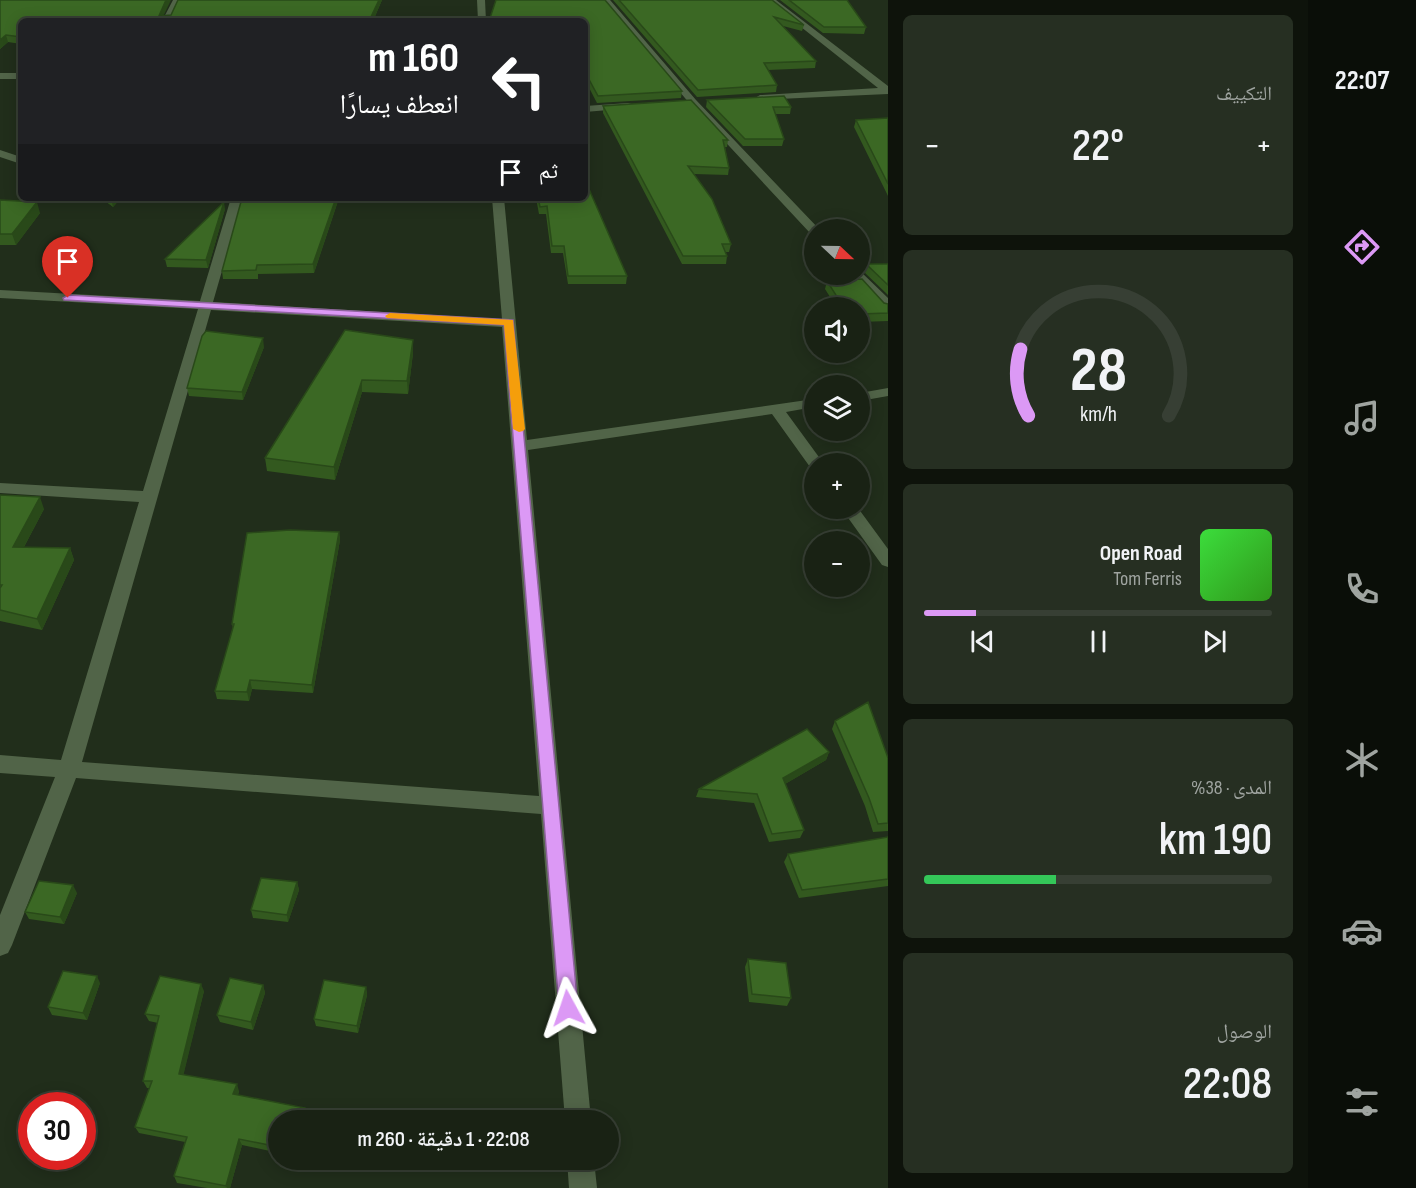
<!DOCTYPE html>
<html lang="ar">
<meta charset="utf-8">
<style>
:root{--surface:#192214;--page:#262f22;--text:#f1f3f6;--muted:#9fa4a0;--line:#373f34;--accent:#dc99f5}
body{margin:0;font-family:"Sofia Sans Condensed","Noto Naskh Arabic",sans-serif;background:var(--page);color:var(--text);direction:rtl;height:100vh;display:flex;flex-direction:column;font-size:22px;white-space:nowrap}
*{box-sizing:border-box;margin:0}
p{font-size:20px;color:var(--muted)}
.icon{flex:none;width:33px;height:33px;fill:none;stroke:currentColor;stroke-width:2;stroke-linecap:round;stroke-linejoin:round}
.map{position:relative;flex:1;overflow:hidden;direction:ltr}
.panel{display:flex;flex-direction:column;gap:15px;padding:15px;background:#0e130b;width:420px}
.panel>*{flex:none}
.hud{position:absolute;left:18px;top:18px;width:570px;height:183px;border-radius:9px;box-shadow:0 3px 15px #0003,0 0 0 2px var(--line);direction:rtl;background:#202124;color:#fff;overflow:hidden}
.needle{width:39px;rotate:112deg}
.controls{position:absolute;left:804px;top:219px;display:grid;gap:12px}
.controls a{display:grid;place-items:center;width:66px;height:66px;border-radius:50%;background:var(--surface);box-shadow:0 3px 15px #0003,0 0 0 2px var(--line);font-size:30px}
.speed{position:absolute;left:18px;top:1092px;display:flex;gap:12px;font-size:30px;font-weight:700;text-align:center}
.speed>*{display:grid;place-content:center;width:78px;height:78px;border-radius:50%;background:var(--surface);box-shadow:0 3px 15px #0003,0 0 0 2px var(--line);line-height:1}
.speed .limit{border:9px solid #d22;background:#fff;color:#111}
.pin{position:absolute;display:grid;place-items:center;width:51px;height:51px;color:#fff;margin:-62px -26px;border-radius:50% 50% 50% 0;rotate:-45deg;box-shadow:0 0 6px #0007}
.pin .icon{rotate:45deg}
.me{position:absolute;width:66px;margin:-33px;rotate:355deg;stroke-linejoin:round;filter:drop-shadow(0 0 4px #0008)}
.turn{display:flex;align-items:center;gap:21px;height:126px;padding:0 30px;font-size:27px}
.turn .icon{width:78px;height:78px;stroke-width:2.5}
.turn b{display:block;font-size:42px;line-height:51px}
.then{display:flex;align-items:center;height:57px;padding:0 30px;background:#0003;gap:12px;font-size:22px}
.big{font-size:45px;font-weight:600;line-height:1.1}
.panel .card{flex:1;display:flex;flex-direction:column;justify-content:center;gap:9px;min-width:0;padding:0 21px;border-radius:9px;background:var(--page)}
.panel .dial{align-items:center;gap:0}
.dial svg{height:156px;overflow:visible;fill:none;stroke:var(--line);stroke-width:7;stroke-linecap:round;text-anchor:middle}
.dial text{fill:var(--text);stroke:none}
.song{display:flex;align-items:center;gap:18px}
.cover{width:72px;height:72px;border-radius:9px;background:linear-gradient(135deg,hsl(120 70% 55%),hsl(110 70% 35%))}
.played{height:6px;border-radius:3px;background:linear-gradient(90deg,var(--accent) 15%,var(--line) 15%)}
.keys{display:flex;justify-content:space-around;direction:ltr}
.heat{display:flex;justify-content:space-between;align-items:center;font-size:33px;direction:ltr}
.charge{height:9px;border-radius:4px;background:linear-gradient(90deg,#34c759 38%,var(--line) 0)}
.trip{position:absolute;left:268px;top:1110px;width:351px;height:60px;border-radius:30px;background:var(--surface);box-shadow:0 3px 15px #0003,0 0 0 2px var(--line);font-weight:600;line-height:60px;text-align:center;direction:rtl}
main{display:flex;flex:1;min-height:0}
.menu{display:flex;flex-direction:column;width:108px;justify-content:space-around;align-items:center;background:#0a0e08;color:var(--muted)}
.menu .icon{width:42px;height:42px}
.menu .on{color:var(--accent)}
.menu b{font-size:27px;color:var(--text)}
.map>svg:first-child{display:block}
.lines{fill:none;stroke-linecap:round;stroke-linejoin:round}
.street{fill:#516448;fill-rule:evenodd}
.wall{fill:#33591f}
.shaded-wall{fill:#294919}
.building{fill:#3b6824;stroke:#294919;stroke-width:1.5}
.route{fill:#dc99f5;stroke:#8f639f;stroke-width:1.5}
.slow{fill:#f59e0b}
</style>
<main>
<nav class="menu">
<b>22:07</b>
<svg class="icon on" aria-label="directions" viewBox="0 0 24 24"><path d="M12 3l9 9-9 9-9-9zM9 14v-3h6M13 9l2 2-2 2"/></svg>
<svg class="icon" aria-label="music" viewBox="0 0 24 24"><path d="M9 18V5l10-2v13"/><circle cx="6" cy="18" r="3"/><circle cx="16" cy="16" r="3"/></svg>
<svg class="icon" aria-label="phone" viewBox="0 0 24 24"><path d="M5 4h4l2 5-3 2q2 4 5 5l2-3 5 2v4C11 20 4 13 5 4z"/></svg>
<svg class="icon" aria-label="climate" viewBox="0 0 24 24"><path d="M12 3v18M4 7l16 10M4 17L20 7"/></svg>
<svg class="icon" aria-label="car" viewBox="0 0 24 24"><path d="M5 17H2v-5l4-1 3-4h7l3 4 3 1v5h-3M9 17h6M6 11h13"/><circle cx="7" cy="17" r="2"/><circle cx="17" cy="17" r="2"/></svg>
<svg class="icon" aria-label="filters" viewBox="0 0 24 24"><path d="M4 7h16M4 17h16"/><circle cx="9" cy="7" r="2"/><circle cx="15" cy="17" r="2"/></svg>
</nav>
<section class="panel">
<div class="card"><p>التكييف</p>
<div class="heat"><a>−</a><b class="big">22°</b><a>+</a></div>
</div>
<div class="card dial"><svg viewBox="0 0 100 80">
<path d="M14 69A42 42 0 1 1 86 69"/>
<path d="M14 69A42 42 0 0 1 10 35" stroke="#dc99f5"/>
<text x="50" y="56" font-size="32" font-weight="700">28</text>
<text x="50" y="72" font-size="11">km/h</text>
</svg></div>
<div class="card">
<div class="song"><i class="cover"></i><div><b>Open Road</b><p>Tom Ferris</p></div></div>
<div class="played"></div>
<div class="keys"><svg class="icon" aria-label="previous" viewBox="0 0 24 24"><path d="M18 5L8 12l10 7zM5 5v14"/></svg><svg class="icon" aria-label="pause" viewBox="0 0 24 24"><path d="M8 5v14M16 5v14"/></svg><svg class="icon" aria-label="next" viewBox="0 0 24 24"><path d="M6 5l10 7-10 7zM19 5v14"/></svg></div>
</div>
<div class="card"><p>المدى · 38%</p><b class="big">190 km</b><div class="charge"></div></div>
<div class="card"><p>الوصول</p><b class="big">22:08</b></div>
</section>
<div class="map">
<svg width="888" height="1188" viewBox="0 0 888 1188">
<rect width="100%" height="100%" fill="#212e1b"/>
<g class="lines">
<path class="street" d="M173,0H181L170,21H162Z
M477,0H485L486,21H478Z
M602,0H610L696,100L820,230H814V233H810L690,104Z
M767,0H776L888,86V94L757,100L755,98L760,95L878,88Z
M0,73H21V79H0Z
M628,103L632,104V108L585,112V106Z
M0,150L21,157V164L0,157Z
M231,198H243L213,302L502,319L492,198H504L527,440L814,399V407L786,412L824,464H814V469L810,467L772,414L528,450L591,1120H565L541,814L76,778L12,945L8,953L0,956V915L55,777L0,773V755L61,760L139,502L0,493V483L143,491L198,309L0,298V290L200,301ZM211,310L502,327L539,796L82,762Z
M860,271L888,298V310L883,309L851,274H860Z
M888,388V396L860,401V393Z
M841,508H858L888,549V567L882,565Z
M567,1160H594L597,1188H569Z"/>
</g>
<path class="wall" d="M0,0L164,16L382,0L373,21H21V44L8,42L0,49Z
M613,0H772L804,25L802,31L783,26L816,61L815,68L768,70L777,85L776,92L697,97Z
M780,0H847L866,27L864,34L823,33Z
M585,21L682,91L681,98L597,103L585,80Z
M707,100L791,107L790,114H775L784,139L782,146H743L706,107Z
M603,106L728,140L727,147H725L729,168L728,175L694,174L731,244L729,252H725L727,256L726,264H682L603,113Z
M888,118V196L854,127L856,120Z
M101,198H121L113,207Z
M339,198L314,273L258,274V279H223L222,271Z
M536,198H585L627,276L626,284H568L563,253H551L546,214H539Z
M0,200L40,213L16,245H0Z
M225,209L208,268L167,267L165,259Z
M866,264H888V295L864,272Z
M827,281L888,304V321L860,322V308H837L825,289Z
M345,330L413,353L408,394L362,392L335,480L267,471L265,458Z
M264,347L243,400L189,396L187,388Z
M0,495L44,509L24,547L70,548L74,560L42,630L0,621Z
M339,532L340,540L313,693L252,689L249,701L217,699L215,691L233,628L232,624Z
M835,721L888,758V831L873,832L865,806L832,729Z
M829,752L826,760L785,784L804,830L800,838L769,842L754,803L696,797L699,789Z
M888,837V886L799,898L784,862L788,854Z
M297,882L299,890L288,922L253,918L251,910Z
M77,893L64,924L29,919L25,912Z
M748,959L791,998L787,1006L749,1002L745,967Z
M100,983L87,1020L52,1015L48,1007Z
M263,985L265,993L253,1030L220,1022L217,1015Z
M366,987L367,995L358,1033L316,1026L314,1019Z
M204,991L183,1075L239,1091L238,1095L307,1115L279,1120V1153L242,1145L230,1188H207L177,1183L174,1176L185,1142L139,1133L135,1127L150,1088H147L143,1081L158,1023L149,1021L145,1014Z"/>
<path class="shaded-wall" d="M166,0H171L161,21L159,16Z
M379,0H382L373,21H369Z
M6,35L8,42L0,49V40Z
M111,198H121L113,207Z
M336,198H339L314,273L313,264Z
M37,202L40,213L16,245L12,234Z
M224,202L225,209L208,268L206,260Z
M263,338L264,347L243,400L242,392Z
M413,340V353L408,394L407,381Z
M362,380V392L335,480L334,467Z
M40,497L44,509L18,558L13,547Z
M339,532L340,540L313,693L312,685Z
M70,548L74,560L42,630L37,619Z
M250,680L252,689L249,701L247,692Z
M829,752L826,760L780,787L783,778Z
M297,882L299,890L288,922L287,915Z
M73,885L77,893L64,924L60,917Z
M97,976L100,983L87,1020L83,1013Z
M201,984L204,991L182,1081L179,1074Z
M263,985L265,993L253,1030L251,1022Z
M366,987L367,995L358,1033L357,1026Z
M237,1084L239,1091L236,1101L233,1094Z
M305,1108L307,1115L305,1120H302Z
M239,1139L242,1145L230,1188H227L226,1186Z"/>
<path class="building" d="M0,0H166L159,16L171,15L178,0H379L369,21H21V37L6,35L0,40Z
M496,0H605L682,91L598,96L585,72V21H489Z
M619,0H772L804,25L774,17L816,61L764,63L777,85L698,90Z
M789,0H847L866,27H824Z
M784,96L791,107H773L784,139H745L707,100Z
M691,100L728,140H723L729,168L688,166L712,199L731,244H722L727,256H683L603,106Z
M888,118V184L856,120Z
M585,180L627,276H568L564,246H552L547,206L540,207L538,198H585Z
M242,198H336L313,264L257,265L256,270L222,271Z
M0,200L37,202L12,234H0Z
M224,202L206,260L165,259Z
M866,264H888V285Z
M862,279L884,303L888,304V313L860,314V308H844L827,281Z
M345,330L413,340L407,381L362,380L334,467L265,458Z
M206,331L263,338L242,392L187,388L202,336Z
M0,495L40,497L13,547L70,548L37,619L0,610V588L2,585H0Z
M290,530L339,532L312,685L250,680L247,692L215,691L234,624H232L247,533Z
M868,702L888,758V823L878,824L869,798L835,721Z
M807,729L829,752L783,778L804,830L772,834L757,794L699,789Z
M888,837V879L802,890L788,854Z
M261,878L297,882L287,915L251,910Z
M39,881L73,885L60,917L25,912Z
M748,959L786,963L791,998L752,994Z
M63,971L97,976L83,1013L48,1007Z
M160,976L201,984L179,1074L237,1084L233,1094L305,1108L302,1120H279V1147L239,1139L226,1186L174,1176L187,1137L135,1127L152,1081H143L159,1016L145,1014Z
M230,978L263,985L251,1022L217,1015Z
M324,980L366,987L357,1026L314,1019Z"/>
<path class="route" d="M68,295L513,320L578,1008L575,1015L568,1017L562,1015L559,1008L504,325L64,300L63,298Z"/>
<path class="slow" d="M390,313L513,320L525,429L523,431L519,432L513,429L504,325L387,318L385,316Z"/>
</svg>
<div class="controls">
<a><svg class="needle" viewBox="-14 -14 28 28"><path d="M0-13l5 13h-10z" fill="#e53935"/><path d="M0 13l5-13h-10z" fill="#9fa4a0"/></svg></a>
<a><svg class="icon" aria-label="sound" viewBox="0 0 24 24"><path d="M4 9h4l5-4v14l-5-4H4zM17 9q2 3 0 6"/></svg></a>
<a><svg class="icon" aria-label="layers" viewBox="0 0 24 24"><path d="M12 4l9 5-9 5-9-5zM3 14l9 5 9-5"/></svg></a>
<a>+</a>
<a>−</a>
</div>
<div class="speed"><div class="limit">30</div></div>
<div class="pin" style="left:68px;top:298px;background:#d93025"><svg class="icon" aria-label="arrive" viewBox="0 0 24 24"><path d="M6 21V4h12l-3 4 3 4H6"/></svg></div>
<svg class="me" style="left:568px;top:1008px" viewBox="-20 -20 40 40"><path d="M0-17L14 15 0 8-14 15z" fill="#dc99f5" stroke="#fff" stroke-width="4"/></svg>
<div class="trip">22:08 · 1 دقيقة · 260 m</div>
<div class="hud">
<div class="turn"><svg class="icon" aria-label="left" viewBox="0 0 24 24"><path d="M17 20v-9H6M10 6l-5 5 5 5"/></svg><div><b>160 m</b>انعطف يسارًا</div></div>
<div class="then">ثم<svg class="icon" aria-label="arrive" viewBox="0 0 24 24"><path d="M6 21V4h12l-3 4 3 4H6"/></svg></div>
</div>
</div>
</main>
